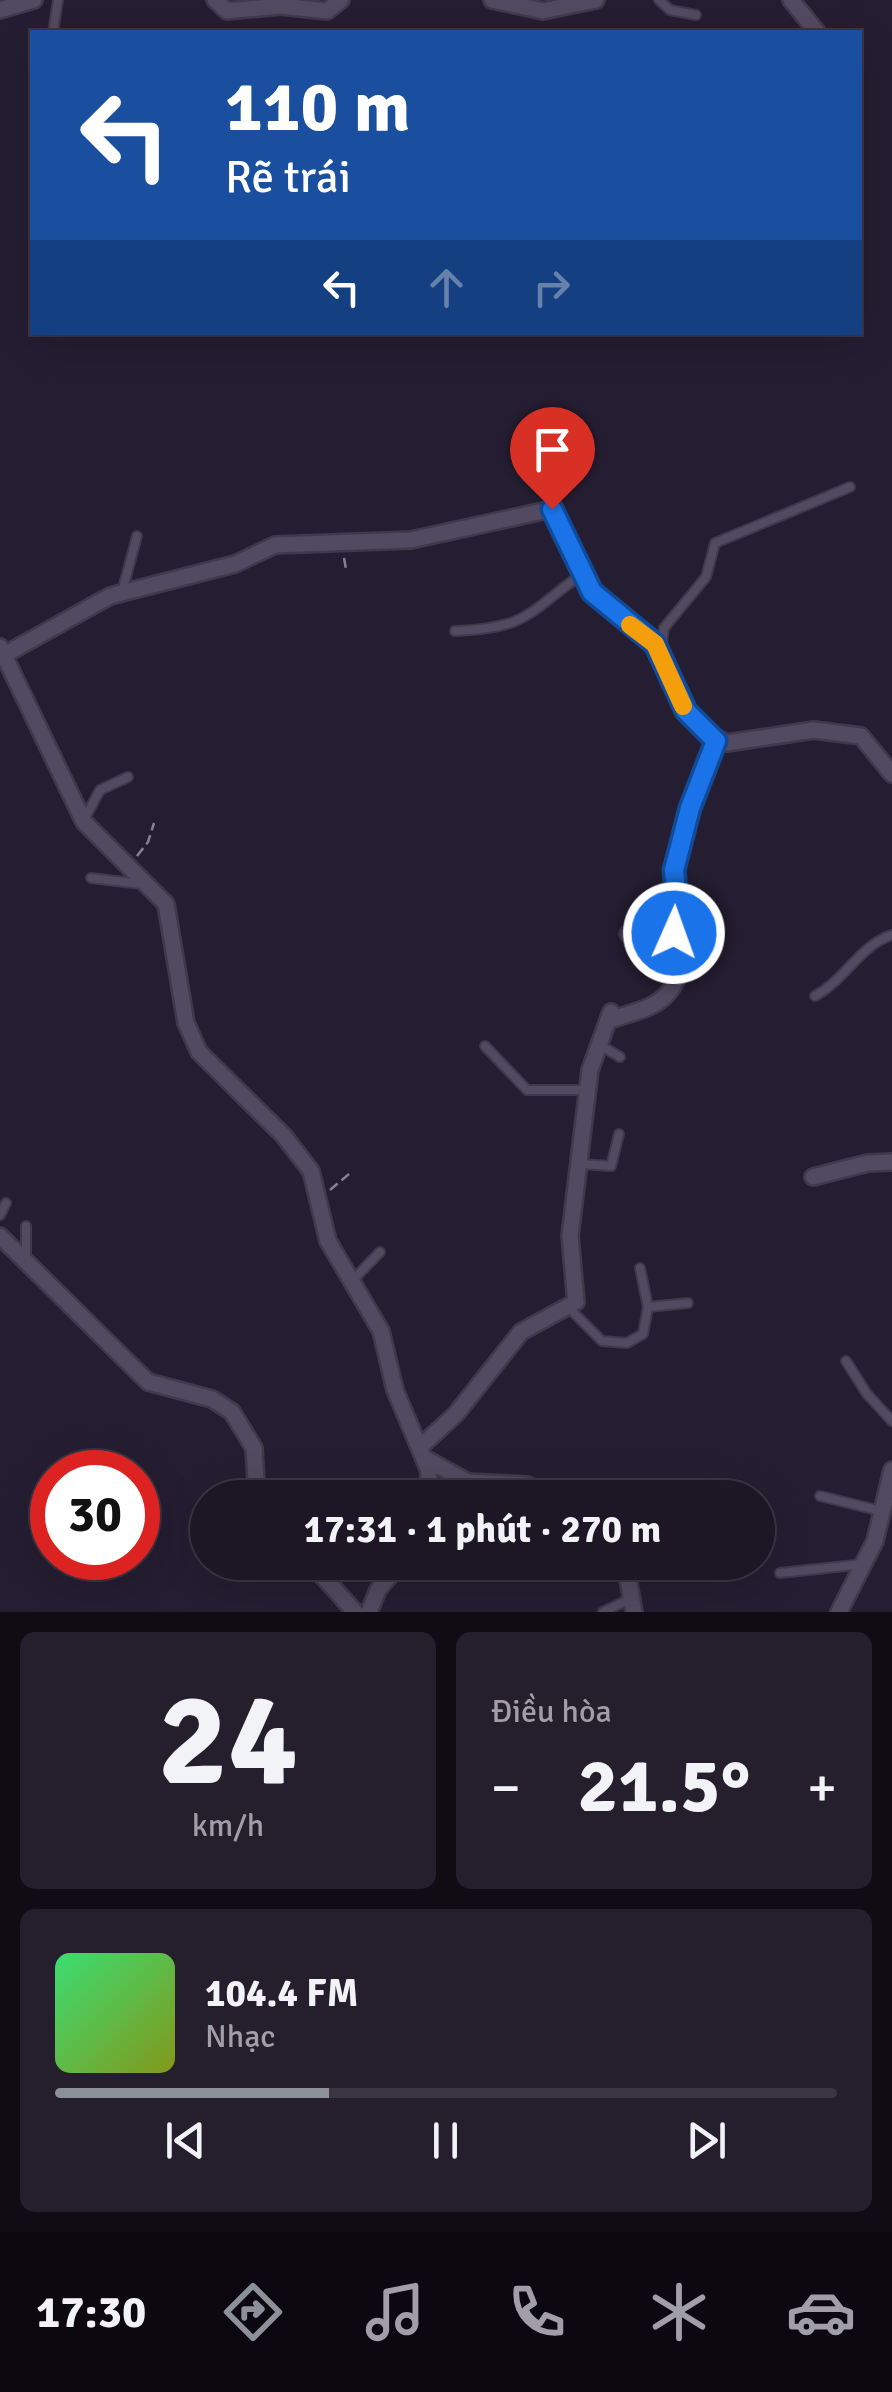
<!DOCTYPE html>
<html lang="vi">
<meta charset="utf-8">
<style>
:root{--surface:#1c1625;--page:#251f2d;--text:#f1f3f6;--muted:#a09fa7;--line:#3a3542;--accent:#8c9099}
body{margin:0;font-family:Signika,sans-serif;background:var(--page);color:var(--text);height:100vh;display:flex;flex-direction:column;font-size:38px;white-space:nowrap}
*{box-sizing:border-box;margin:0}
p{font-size:32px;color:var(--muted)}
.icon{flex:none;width:55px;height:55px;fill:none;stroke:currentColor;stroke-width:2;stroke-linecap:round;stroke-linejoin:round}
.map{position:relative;height:1612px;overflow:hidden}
.panel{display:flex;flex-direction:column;gap:20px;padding:20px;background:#0f0c14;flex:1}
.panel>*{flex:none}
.guide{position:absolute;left:30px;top:30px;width:832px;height:305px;border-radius:0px;box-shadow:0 10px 40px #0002,0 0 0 2px var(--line);background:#1a4fa0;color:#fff;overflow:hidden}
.speed{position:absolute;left:30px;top:1450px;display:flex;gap:20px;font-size:50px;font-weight:700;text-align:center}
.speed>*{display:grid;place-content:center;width:130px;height:130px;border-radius:50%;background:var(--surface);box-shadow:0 10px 40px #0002,0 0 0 2px var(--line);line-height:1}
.speed .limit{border:15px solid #d22;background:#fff;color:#111}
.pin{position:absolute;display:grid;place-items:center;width:85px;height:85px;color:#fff;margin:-102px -42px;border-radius:50% 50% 50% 0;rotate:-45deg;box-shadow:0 0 10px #0007}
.pin .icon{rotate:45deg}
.me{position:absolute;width:110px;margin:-55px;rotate:2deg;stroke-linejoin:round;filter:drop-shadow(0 0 8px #0008)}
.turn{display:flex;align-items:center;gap:35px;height:210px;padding:0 30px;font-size:45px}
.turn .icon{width:130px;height:130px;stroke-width:2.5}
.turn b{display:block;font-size:70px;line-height:85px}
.lanes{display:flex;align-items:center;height:95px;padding:0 30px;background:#0003;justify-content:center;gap:50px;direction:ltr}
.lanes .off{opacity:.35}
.big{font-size:75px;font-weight:800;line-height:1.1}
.panel .widget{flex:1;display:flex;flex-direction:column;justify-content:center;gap:15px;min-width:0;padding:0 35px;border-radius:15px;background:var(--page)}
.panel .dial{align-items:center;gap:0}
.dial b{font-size:130px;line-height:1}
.song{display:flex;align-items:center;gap:30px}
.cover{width:120px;height:120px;border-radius:15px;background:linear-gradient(135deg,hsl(140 70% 55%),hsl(70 70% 35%))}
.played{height:10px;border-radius:5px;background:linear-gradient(90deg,var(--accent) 35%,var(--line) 35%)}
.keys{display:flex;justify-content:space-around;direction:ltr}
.heat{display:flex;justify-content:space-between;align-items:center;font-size:55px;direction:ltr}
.panel .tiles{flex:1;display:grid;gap:20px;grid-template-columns:1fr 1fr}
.widget:last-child{grid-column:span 2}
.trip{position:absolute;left:190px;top:1480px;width:585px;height:100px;border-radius:50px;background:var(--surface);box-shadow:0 10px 40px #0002,0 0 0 2px var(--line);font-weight:800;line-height:100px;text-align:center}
.dock{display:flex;height:160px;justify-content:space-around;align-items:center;background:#0b090f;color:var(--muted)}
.dock .icon{width:70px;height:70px}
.dock .current{color:var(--accent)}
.dock b{font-size:45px;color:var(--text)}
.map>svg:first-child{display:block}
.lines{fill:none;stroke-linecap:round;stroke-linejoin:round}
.lane-casing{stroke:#40394a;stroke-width:12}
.street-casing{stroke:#40394a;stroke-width:20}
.path{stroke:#868091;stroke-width:2.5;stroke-dasharray:10 5;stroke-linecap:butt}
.lane{stroke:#524a60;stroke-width:8}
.street{stroke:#524a60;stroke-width:15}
.route-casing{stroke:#114b97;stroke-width:25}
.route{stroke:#1a73e8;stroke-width:18}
.slow{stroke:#f59e0b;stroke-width:18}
</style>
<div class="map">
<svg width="892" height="1612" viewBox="0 0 892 1612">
<rect width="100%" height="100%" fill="#251d31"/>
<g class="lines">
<defs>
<path id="lane" d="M659,0L670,10L696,15
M53,32L58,0
M122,592L137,536
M455,631C529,628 527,613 582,574
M661,650L664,628L706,577L715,543L850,487
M85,818L100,790L128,777
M91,878L141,884
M815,996C845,980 860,945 892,935
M600,1045L620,1057
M485,1046L527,1090H586
M580,1164L611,1166L619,1134
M0,1215L6,1203
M26,1257V1226
M351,1282L380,1252
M648,1307L688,1303
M569,1308L602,1341L627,1343L643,1334L648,1307L640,1268
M846,1361L867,1394L892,1421
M282,1494L286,1498
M820,1496L881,1511
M344,1562L386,1579
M370,1562L391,1573
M780,1573L864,1564
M603,1612L630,1599"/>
<path id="street" d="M215,0L227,11L281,6L327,11L341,0
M492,0L543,11L596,0
M791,0L817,32
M0,10L34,0
M0,647L84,822L166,904L186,1023L199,1052L283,1135L311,1171L328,1241L381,1331L395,1390L429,1471L428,1498
M4,655L110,596L235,564L275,545L411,540L552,509L592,592L655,644L679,699L708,735L727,743L814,730L861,736L892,774
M680,936L674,871L690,807L716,741
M610,1020C626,1014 650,1010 663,998C679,985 692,947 675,933L628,934
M813,1177L868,1163L892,1162
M0,1236L148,1382L212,1399L232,1412L254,1448L257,1498
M420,1447L456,1414L521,1332L576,1302L570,1236L590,1070L611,1012
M426,1459L468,1482L527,1485L553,1498
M310,1562L355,1612
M625,1562L634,1612
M369,1612L378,1590L401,1562
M839,1612L875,1541L892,1470"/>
</defs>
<use href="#lane" class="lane-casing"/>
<use href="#street" class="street-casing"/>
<path class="path" d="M344,558L346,569
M137,856L148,842L154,823
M330,1190L349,1174"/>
<use href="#lane" class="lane"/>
<use href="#street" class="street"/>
</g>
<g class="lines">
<defs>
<path id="route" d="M552,509L592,592L655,644L686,711L716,741L690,808L674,870L680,936L674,933"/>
</defs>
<use href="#route" class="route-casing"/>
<use href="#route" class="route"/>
<path class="slow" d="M630,625L655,644L683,706"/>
</g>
</svg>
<div class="speed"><div class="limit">30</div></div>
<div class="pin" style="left:552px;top:509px;background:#d93025"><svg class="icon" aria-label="arrive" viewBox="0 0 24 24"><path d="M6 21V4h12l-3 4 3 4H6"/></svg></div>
<svg class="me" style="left:674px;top:933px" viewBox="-20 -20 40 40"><circle r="17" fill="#1a73e8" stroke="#fff" stroke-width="3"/><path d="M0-11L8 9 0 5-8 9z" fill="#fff"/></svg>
<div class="trip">17:31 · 1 phút · 270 m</div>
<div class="guide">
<div class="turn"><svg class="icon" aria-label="left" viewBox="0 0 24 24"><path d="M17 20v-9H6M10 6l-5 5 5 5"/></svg><div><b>110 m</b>Rẽ trái</div></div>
<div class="lanes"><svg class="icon" aria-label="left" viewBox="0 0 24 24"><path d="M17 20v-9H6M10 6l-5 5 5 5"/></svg><svg class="icon off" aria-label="ahead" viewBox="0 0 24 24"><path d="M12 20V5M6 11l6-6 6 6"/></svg><svg class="icon off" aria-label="right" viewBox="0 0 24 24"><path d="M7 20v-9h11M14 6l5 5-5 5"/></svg></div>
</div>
</div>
<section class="panel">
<div class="tiles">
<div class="widget dial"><b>24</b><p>km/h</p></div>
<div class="widget"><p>Điều hòa</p>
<div class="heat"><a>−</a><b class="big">21.5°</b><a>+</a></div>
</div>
<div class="widget">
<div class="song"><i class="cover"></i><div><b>104.4 FM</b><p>Nhạc</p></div></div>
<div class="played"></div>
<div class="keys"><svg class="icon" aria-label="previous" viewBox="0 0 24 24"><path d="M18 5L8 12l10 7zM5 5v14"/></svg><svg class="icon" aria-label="pause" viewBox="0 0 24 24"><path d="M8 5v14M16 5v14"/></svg><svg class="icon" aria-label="next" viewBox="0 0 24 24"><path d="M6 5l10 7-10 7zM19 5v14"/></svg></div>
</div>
</div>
</section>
<nav class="dock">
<b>17:30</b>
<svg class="icon current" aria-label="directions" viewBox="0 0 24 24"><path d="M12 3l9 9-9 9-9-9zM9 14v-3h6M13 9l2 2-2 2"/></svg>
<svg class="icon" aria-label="music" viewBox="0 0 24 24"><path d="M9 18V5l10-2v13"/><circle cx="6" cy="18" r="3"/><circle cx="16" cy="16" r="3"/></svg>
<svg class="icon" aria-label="phone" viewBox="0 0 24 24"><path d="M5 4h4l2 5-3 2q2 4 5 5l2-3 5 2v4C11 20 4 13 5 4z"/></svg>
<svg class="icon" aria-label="climate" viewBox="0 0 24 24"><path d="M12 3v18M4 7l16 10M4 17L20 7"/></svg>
<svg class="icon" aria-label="car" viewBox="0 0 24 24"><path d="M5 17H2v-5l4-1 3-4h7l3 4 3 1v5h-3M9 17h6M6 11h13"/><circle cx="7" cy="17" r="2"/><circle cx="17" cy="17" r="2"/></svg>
</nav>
